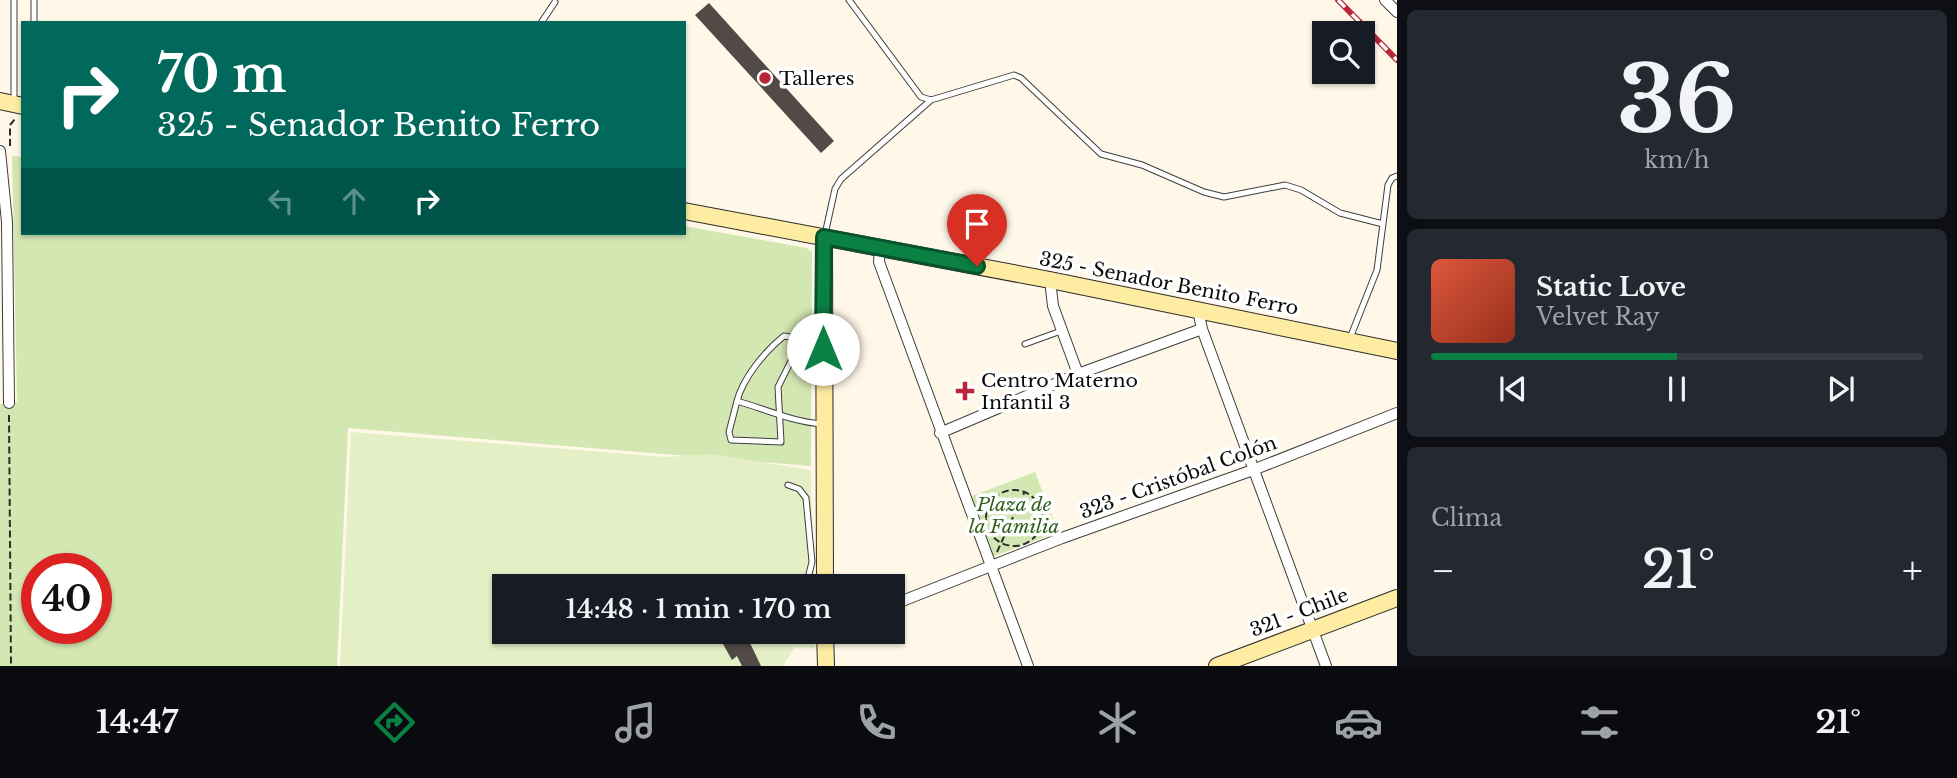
<!DOCTYPE html>
<html lang="es">
<meta charset="utf-8">
<style>
:root{--surface:#171b24;--page:#242831;--text:#f1f3f6;--muted:#9ea1a6;--line:#363941;--accent:#0b8043}
body{margin:0;font-family:"Libre Baskerville",serif;background:var(--page);color:var(--text);height:100vh;display:flex;flex-direction:column;font-size:26px;white-space:nowrap}
*{box-sizing:border-box;margin:0}
p{font-size:23px;color:var(--muted)}
.icon{flex:none;width:38px;height:38px;fill:none;stroke:currentColor;stroke-width:2;stroke-linecap:round;stroke-linejoin:round}
.map{position:relative;flex:1;overflow:hidden}
.panel{display:flex;flex-direction:column;gap:10px;padding:10px;background:#0d0f14;width:560px}
.panel>*{flex:none}
.guide{position:absolute;left:21px;top:21px;width:665px;height:214px;border-radius:0px;box-shadow:0 2px 5px #0004;background:#00695c;color:#fff;overflow:hidden}
.buttons{position:absolute;left:1312px;top:21px;display:grid;gap:14px}
.buttons a{display:grid;place-items:center;width:63px;height:63px;border-radius:0px;background:var(--surface);box-shadow:0 2px 5px #0004;font-size:35px}
.speed{position:absolute;left:21px;top:553px;display:flex;gap:14px;font-size:35px;font-weight:700;text-align:center}
.speed>*{display:grid;place-content:center;width:91px;height:91px;border-radius:50%;background:var(--surface);box-shadow:0 2px 5px #0004;line-height:1}
.speed .limit{border:10px solid #d22;background:#fff;color:#111}
.pin{position:absolute;display:grid;place-items:center;width:60px;height:60px;color:#fff;margin:-72px -30px;border-radius:50% 50% 50% 0;rotate:-45deg;box-shadow:0 0 7px #0007}
.pin .icon{rotate:45deg}
.me{position:absolute;width:77px;margin:-38px;rotate:0deg;stroke-linejoin:round;filter:drop-shadow(0 0 5px #0008)}
.turn{display:flex;align-items:center;gap:24px;height:147px;padding:0 21px;font-size:32px}
.turn .icon{width:91px;height:91px;stroke-width:2.5}
.turn b{display:block;font-size:49px;line-height:60px}
.lanes{display:flex;align-items:center;height:66px;padding:0 21px;background:#0003;justify-content:center;gap:35px;direction:ltr}
.lanes .off{opacity:.35}
.big{font-size:52px;font-weight:600;line-height:1.1}
.panel .tile{flex:1;display:flex;flex-direction:column;justify-content:center;gap:10px;min-width:0;padding:0 24px;border-radius:10px;background:var(--page)}
.panel .dial{align-items:center;gap:0}
.dial b{font-size:91px;line-height:1}
.song{display:flex;align-items:center;gap:21px}
.cover{width:84px;height:84px;border-radius:10px;background:linear-gradient(135deg,hsl(10 70% 55%),hsl(10 70% 35%))}
.played{height:7px;border-radius:4px;background:linear-gradient(90deg,var(--accent) 50%,var(--line) 50%)}
.keys{display:flex;justify-content:space-around;direction:ltr}
.heat{display:flex;justify-content:space-between;align-items:center;font-size:38px;direction:ltr}
.trip{position:absolute;left:492px;top:574px;width:413px;height:70px;border-radius:0px;background:var(--surface);box-shadow:0 2px 5px #0004;font-weight:600;line-height:70px;text-align:center}
.tabs{display:flex;height:112px;justify-content:space-around;align-items:center;background:#090b0e;color:var(--muted)}
.tabs .icon{width:49px;height:49px}
.tabs .on{color:var(--accent)}
.tabs b{font-size:32px;color:var(--text)}
main{display:flex;flex:1;min-height:0}
.map>svg:first-child{display:block}
.green{fill:#d3e7b3;fill-rule:evenodd}
.pitch{fill:#e4efc5}
.building{fill:#524a47}
.lines{fill:none;stroke-linecap:round;stroke-linejoin:round}
.lane-casing{stroke:#3d3d3d;stroke-width:7}
.street-casing{stroke:#3d3d3d;stroke-width:12}
.secondary-casing{stroke:#2c2c2c;stroke-width:18}
.path{stroke:#2c2c2c;stroke-width:2;stroke-dasharray:7 3.5;stroke-linecap:butt}
.lane{stroke:#fff;stroke-width:5}
.street{stroke:#fff;stroke-width:10}
.secondary{stroke:#feeca3;stroke-width:16}
.rail-casing{stroke:#b72639;stroke-width:6}
.rail{stroke:#fff;stroke-width:3.5;stroke-dasharray:10;stroke-linecap:butt}
.route-casing{stroke:#07532c;stroke-width:18}
.route{stroke:#0b8043;stroke-width:12}
.poi-dot{fill:#b72639;stroke:#fff;stroke-width:2.5}
.labels{text-anchor:middle;stroke-width:7;stroke-linejoin:round;paint-order:stroke}
.poi-label{font-size:19px;fill:#0a0a0a;stroke:#fff;text-anchor:start}
.street-label{font-size:19px;fill:#0a0a0a;stroke:#fff}
.park-label{font-size:19px;font-style:italic;fill:#305f1d;stroke:#fff}
</style>
<main>
<div class="map">
<svg width="1397" height="666" viewBox="0 0 1397 666">
<rect width="100%" height="100%" fill="#fff8e8"/>
<path class="green" d="M12,155L23,158V233H684V226L807,248L812,252L811,466L348,428L337,666H0V404L17,402ZM37,569H96V628H37Z
M1035,472L1058,532L992,557L969,497Z"/>
<path class="pitch" d="M351,432L667,457L711,454L811,470L814,586H504V632H815V648L795,647L783,666H340Z"/>
<path class="building" d="M709,3L834,141L821,153L695,15Z
M731,632H761L750,643L761,666H742L737,656L732,660L719,637Z"/>
<g class="lines">
<defs>
<path id="lane" d="M849,0L921,97L931,100L1014,75L1021,78L1101,154L1142,165L1204,192L1224,197L1285,185L1301,190L1340,213L1383,224
M34,23V0
M541,23L555,2
M14,102V0
M825,234L835,189L841,179L931,100
M1350,338L1377,270L1388,185L1392,178L1397,176
M1025,344L1061,331
M737,401L729,432L731,440L781,442L778,387L798,347L790,337L784,336C765,351 743,378 737,401C765,409 795,423 824,424
M788,485L799,489L806,498L812,562L806,586"/>
<path id="street" d="M1385,0L1397,12
M0,151L7,222L9,403
M880,248L879,262L1028,666
M1050,280L1053,306L1078,374
M1198,310L1202,329L1326,666
M940,433L1078,374L1202,329
M892,605L1062,538L1253,470L1397,413"/>
<path id="secondary" d="M0,101L23,106
M684,211L1050,280L1397,351
M824,237L825,586
M825,632L826,666
M1217,666L1397,598"/>
</defs>
<use href="#lane" class="lane-casing"/>
<use href="#street" class="street-casing"/>
<use href="#secondary" class="secondary-casing"/>
<path class="path" d="M10,146V125L15,119
M9,415L11,666
M986 518a28 28 0 1 1 56 0a28 28 0 1 1-56 0Z
M997,552L1024,493"/>
<use href="#lane" class="lane"/>
<use href="#street" class="street"/>
<use href="#secondary" class="secondary"/>
<defs>
<path id="rail" d="M1338,0L1397,60"/>
</defs>
<use href="#rail" class="rail-casing"/>
<use href="#rail" class="rail"/>
</g>
<g class="lines">
<defs>
<path id="route" d="M823,349L824,237L977,266"/>
</defs>
<use href="#route" class="route-casing"/>
<use href="#route" class="route"/>
</g>
<g class="poi-dot">
<circle cx="765" cy="78" r="7"/>
<path d="M961.5 380.5h7v7h7v7h-7v7h-7v-7h-7v-7h7z"/>
</g>
<g class="labels">
<g class="poi-label">
<text x="779" y="85">Talleres</text>
<text x="981" y="387">Centro Materno<tspan x="981" dy="22">Infantil 3</tspan></text>
</g>
<g class="street-label">
<text transform="translate(1169 283) rotate(11)" y="7">325 - Senador Benito Ferro</text>
<text transform="translate(1178 477) rotate(-20)" y="7">323 - Cristóbal Colón</text>
<text transform="translate(1299 612) rotate(-21)" y="7">321 - Chile</text>
</g>
<g class="park-label">
<text x="1014" y="511">Plaza de<tspan x="1014" dy="22">la Familia</tspan></text>
</g>
</g>
</svg>
<div class="buttons">
<a><svg class="icon" aria-label="search" viewBox="0 0 24 24"><circle cx="10" cy="10" r="6"/><path d="M15 15l6 6"/></svg></a>
</div>
<div class="speed"><div class="limit">40</div></div>
<div class="pin" style="left:977px;top:266px;background:#d93025"><svg class="icon" aria-label="arrive" viewBox="0 0 24 24"><path d="M6 21V4h12l-3 4 3 4H6"/></svg></div>
<svg class="me" style="left:823px;top:349px" viewBox="-20 -20 40 40"><circle r="19" fill="#fff"/><path d="M0-13L10 11 0 6-10 11z" fill="#0b8043"/></svg>
<div class="trip">14:48 · 1 min · 170 m</div>
<div class="guide">
<div class="turn"><svg class="icon" aria-label="right" viewBox="0 0 24 24"><path d="M7 20v-9h11M14 6l5 5-5 5"/></svg><div><b>70 m</b>325 - Senador Benito Ferro</div></div>
<div class="lanes"><svg class="icon off" aria-label="left" viewBox="0 0 24 24"><path d="M17 20v-9H6M10 6l-5 5 5 5"/></svg><svg class="icon off" aria-label="ahead" viewBox="0 0 24 24"><path d="M12 20V5M6 11l6-6 6 6"/></svg><svg class="icon" aria-label="right" viewBox="0 0 24 24"><path d="M7 20v-9h11M14 6l5 5-5 5"/></svg></div>
</div>
</div>
<section class="panel">
<div class="tile dial"><b>36</b><p>km/h</p></div>
<div class="tile">
<div class="song"><i class="cover"></i><div><b>Static Love</b><p>Velvet Ray</p></div></div>
<div class="played"></div>
<div class="keys"><svg class="icon" aria-label="previous" viewBox="0 0 24 24"><path d="M18 5L8 12l10 7zM5 5v14"/></svg><svg class="icon" aria-label="pause" viewBox="0 0 24 24"><path d="M8 5v14M16 5v14"/></svg><svg class="icon" aria-label="next" viewBox="0 0 24 24"><path d="M6 5l10 7-10 7zM19 5v14"/></svg></div>
</div>
<div class="tile"><p>Clima</p>
<div class="heat"><a>−</a><b class="big">21°</b><a>+</a></div>
</div>
</section>
</main>
<nav class="tabs">
<b>14:47</b>
<svg class="icon on" aria-label="directions" viewBox="0 0 24 24"><path d="M12 3l9 9-9 9-9-9zM9 14v-3h6M13 9l2 2-2 2"/></svg>
<svg class="icon" aria-label="music" viewBox="0 0 24 24"><path d="M9 18V5l10-2v13"/><circle cx="6" cy="18" r="3"/><circle cx="16" cy="16" r="3"/></svg>
<svg class="icon" aria-label="phone" viewBox="0 0 24 24"><path d="M5 4h4l2 5-3 2q2 4 5 5l2-3 5 2v4C11 20 4 13 5 4z"/></svg>
<svg class="icon" aria-label="climate" viewBox="0 0 24 24"><path d="M12 3v18M4 7l16 10M4 17L20 7"/></svg>
<svg class="icon" aria-label="car" viewBox="0 0 24 24"><path d="M5 17H2v-5l4-1 3-4h7l3 4 3 1v5h-3M9 17h6M6 11h13"/><circle cx="7" cy="17" r="2"/><circle cx="17" cy="17" r="2"/></svg>
<svg class="icon" aria-label="filters" viewBox="0 0 24 24"><path d="M4 7h16M4 17h16"/><circle cx="9" cy="7" r="2"/><circle cx="15" cy="17" r="2"/></svg>
<b>21°</b>
</nav>
